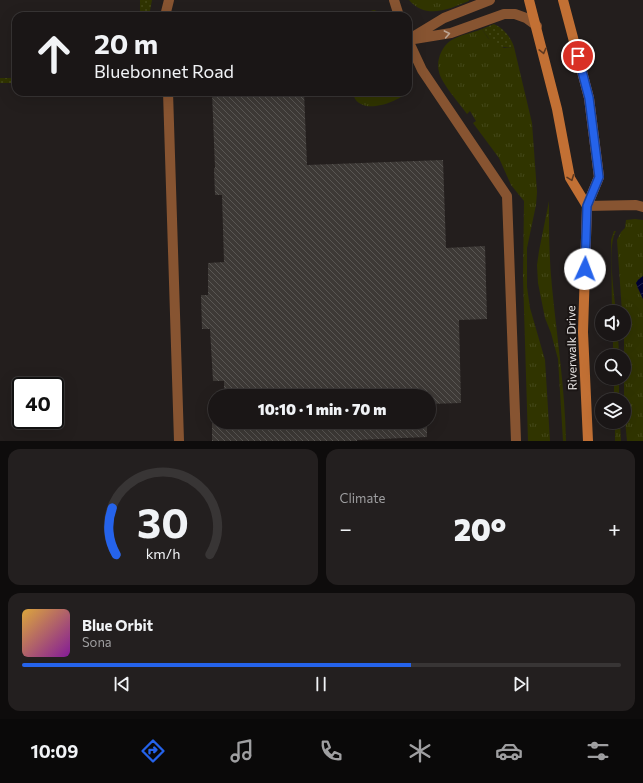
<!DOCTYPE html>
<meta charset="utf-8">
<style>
:root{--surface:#1a1616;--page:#231f1f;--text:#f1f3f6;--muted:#9f9fa1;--line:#383535;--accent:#2563eb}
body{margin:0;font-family:Commissioner,sans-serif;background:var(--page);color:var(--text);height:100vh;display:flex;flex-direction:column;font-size:15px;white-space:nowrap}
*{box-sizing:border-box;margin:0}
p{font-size:13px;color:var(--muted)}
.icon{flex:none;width:22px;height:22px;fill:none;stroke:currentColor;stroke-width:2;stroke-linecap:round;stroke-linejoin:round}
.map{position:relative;height:441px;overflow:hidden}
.panel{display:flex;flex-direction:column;gap:8px;padding:8px;background:#0e0c0c;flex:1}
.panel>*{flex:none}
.hud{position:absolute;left:12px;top:12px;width:400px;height:84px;border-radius:12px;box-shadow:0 4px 16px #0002,0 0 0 1px var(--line);background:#1a1616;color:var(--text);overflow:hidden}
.tools{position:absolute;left:595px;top:305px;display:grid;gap:8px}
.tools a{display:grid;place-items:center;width:36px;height:36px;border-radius:50%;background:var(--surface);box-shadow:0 4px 16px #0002,0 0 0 1px var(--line);font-size:20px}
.speed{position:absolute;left:12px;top:377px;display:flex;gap:8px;font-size:20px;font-weight:700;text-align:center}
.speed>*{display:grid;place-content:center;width:52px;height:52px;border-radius:50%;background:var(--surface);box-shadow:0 4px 16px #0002,0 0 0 1px var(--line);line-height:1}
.speed .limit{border:2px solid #111;border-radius:6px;background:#fff;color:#111}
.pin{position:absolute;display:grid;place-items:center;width:34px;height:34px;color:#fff;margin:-17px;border:2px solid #fff;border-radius:50%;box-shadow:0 1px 4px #0007}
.me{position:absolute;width:44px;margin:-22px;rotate:2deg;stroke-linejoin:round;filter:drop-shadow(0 0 3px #0008)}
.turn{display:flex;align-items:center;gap:14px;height:84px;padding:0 16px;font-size:18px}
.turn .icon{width:52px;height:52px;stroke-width:2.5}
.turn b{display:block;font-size:28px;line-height:34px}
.big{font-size:30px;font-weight:800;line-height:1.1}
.panel .tile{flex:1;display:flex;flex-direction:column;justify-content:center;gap:6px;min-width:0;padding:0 14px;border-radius:12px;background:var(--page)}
.panel .dial{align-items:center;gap:0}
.dial svg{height:104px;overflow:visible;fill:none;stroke:var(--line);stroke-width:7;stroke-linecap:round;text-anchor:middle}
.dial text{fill:var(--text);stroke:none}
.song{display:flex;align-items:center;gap:12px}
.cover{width:48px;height:48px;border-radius:6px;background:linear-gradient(135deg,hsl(40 70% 55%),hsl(290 70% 35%))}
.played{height:4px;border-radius:2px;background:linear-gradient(90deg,var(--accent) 65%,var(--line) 65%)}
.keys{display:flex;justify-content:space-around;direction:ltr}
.heat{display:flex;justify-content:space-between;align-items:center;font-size:22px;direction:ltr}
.panel .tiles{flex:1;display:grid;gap:8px;grid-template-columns:1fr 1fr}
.tile:last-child{grid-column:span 2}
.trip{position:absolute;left:208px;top:389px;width:228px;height:40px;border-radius:20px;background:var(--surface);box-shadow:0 4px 16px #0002,0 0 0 1px var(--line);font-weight:800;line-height:40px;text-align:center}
.menu{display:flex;height:64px;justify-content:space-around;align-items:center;background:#0a0909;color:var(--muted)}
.menu .icon{width:28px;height:28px}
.menu .active{color:var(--accent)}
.menu b{font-size:18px;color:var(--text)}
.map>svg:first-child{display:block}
.grass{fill:url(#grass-tufts)}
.garden{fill:url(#garden-dots)}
.water{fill:url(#water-waves)}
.building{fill:url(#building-back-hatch)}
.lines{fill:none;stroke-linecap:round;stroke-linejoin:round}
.lane{stroke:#875431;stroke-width:10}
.street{stroke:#875431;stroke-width:10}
.secondary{stroke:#c27034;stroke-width:10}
.oneway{stroke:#bca493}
.oneway2{stroke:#5d3921}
.route-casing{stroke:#184099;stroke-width:10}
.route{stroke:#2563eb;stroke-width:7}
.labels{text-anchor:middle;stroke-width:4;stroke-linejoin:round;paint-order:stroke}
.street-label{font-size:12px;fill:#e8e5e4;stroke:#1a1514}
</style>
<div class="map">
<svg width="643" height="441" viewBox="0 0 643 441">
<defs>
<pattern id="grass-tufts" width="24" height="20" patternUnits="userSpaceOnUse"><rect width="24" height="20" fill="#303400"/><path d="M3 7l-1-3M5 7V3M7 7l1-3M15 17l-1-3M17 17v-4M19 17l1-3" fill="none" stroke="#444819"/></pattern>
<pattern id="garden-dots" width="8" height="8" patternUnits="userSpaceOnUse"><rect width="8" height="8" fill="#303400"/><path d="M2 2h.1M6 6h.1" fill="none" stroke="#444819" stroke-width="1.8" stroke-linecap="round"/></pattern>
<pattern id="water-waves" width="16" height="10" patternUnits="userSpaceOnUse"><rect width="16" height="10" fill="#000031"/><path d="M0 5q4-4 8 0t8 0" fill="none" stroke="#25254f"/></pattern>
<pattern id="building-back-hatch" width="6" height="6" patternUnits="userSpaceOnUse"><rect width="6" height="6" fill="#3d3936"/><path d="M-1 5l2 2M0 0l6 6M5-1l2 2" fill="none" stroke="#595653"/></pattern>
</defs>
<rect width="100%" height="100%" fill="#231e1d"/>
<path class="grass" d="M409,0H469V1C449,9 426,20 409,0Z
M374,10L382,13L385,16H353Z
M482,29L488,38L504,48L514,47L532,123L537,192L536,205L527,248V287L530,308L545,360L550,441H528L523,277L524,201L511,185L499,158L473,123L476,121L470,111L467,114C460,104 441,83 439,72C436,61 441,48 450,41C459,35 472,33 482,29Z
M352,92H407C399,101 372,111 361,104C356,102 354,97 352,92Z
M549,201C549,230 549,258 552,287C557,338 565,389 566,441H563L558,359L551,333L545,318L538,283L537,265L539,251Z
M635,219L643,220V276L638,280L637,287L643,299V441H627L624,410V312H622L617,240L621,232L625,228L626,220Z
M614,231H616C607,245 614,294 616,312H612L611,240Z
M613,334H618L619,356H613Z
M614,378H619V400H614Z
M615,422H620L621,441H615Z"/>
<path class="garden" d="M140,0H152L149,16H140Z
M494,24C503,28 511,37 514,47C497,49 491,43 482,29Z
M0,78H16V83H0Z"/>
<path class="water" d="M643,276V299L636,283L638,280Z"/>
<path class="building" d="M212,92H304L307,165L443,160L446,248L485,246L487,319L459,320L461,403L429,404V396H224V381H213L210,329H202L201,295H208V263L224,262L222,195H215L214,168H215Z
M224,422H427V437L357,440V441H212V423Z"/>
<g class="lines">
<path class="lane" d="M394,0L399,16
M165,16L169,0
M411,38L444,18L490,0
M408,40L422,70L507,196L516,441
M408,40L451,33L504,14H515L526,18L537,26
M168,92L179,441"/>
<path class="street" d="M587,206L636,205L643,207"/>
<path class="secondary" d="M529,0L557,109L570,178L587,206
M563,0L589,98L599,177L587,206L583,332L588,441"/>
</g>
<defs><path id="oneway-chevron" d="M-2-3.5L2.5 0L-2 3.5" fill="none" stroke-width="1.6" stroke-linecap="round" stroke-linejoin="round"/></defs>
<use class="oneway" href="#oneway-chevron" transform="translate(447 34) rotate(-11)"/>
<g class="oneway2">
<use href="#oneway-chevron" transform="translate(543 51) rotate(76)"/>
<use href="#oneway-chevron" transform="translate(571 178) rotate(69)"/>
</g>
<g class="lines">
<defs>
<path id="route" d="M578,56L589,98L599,177L587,206L585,269"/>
</defs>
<use href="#route" class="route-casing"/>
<use href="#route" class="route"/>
</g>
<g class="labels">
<g class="street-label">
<text transform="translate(572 348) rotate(-91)" y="4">Riverwalk Drive</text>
</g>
</g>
</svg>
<div class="tools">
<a><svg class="icon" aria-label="sound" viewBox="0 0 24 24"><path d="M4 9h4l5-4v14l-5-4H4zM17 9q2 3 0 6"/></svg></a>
<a><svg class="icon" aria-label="search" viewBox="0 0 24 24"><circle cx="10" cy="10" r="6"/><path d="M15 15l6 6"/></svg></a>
<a><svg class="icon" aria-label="layers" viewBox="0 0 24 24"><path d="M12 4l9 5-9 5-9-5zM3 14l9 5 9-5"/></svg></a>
</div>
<div class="speed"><div class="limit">40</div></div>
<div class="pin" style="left:578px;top:56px;background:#d93025"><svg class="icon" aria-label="arrive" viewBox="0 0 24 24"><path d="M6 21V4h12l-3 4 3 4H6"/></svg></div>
<svg class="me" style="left:585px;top:269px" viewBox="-20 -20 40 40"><circle r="19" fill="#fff"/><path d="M0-13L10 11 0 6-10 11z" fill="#2563eb"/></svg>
<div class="trip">10:10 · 1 min · 70 m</div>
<div class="hud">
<div class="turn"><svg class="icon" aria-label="ahead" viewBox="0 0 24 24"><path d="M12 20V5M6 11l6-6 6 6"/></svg><div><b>20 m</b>Bluebonnet Road</div></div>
</div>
</div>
<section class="panel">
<div class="tiles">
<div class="tile dial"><svg viewBox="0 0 100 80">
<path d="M14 69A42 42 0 1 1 86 69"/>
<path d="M14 69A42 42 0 0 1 11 33" stroke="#2563eb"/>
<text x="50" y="56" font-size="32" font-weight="700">30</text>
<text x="50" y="72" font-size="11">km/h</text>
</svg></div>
<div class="tile"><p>Climate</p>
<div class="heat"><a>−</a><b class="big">20°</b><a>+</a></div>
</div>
<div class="tile">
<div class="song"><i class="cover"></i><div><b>Blue Orbit</b><p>Sona</p></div></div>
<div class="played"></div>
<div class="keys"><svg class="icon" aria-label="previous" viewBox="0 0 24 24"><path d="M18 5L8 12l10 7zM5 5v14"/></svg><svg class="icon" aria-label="pause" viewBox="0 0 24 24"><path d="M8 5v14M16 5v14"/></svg><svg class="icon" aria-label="next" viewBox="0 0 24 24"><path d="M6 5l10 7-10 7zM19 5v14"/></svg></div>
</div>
</div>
</section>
<nav class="menu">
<b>10:09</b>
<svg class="icon active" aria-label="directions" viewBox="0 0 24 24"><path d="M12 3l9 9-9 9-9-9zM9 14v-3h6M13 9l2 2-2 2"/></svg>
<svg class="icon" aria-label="music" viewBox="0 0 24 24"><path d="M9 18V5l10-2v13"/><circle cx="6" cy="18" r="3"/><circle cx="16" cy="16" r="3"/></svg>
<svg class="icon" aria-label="phone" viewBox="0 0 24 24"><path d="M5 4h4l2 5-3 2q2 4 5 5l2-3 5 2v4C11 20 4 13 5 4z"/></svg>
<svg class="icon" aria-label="climate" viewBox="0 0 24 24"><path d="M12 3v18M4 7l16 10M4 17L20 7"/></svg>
<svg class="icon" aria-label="car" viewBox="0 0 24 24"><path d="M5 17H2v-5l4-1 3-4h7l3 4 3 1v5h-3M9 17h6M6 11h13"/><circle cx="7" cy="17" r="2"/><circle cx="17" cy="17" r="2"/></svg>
<svg class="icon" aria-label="filters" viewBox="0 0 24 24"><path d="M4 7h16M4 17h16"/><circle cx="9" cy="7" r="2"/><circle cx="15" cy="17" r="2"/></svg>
</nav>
